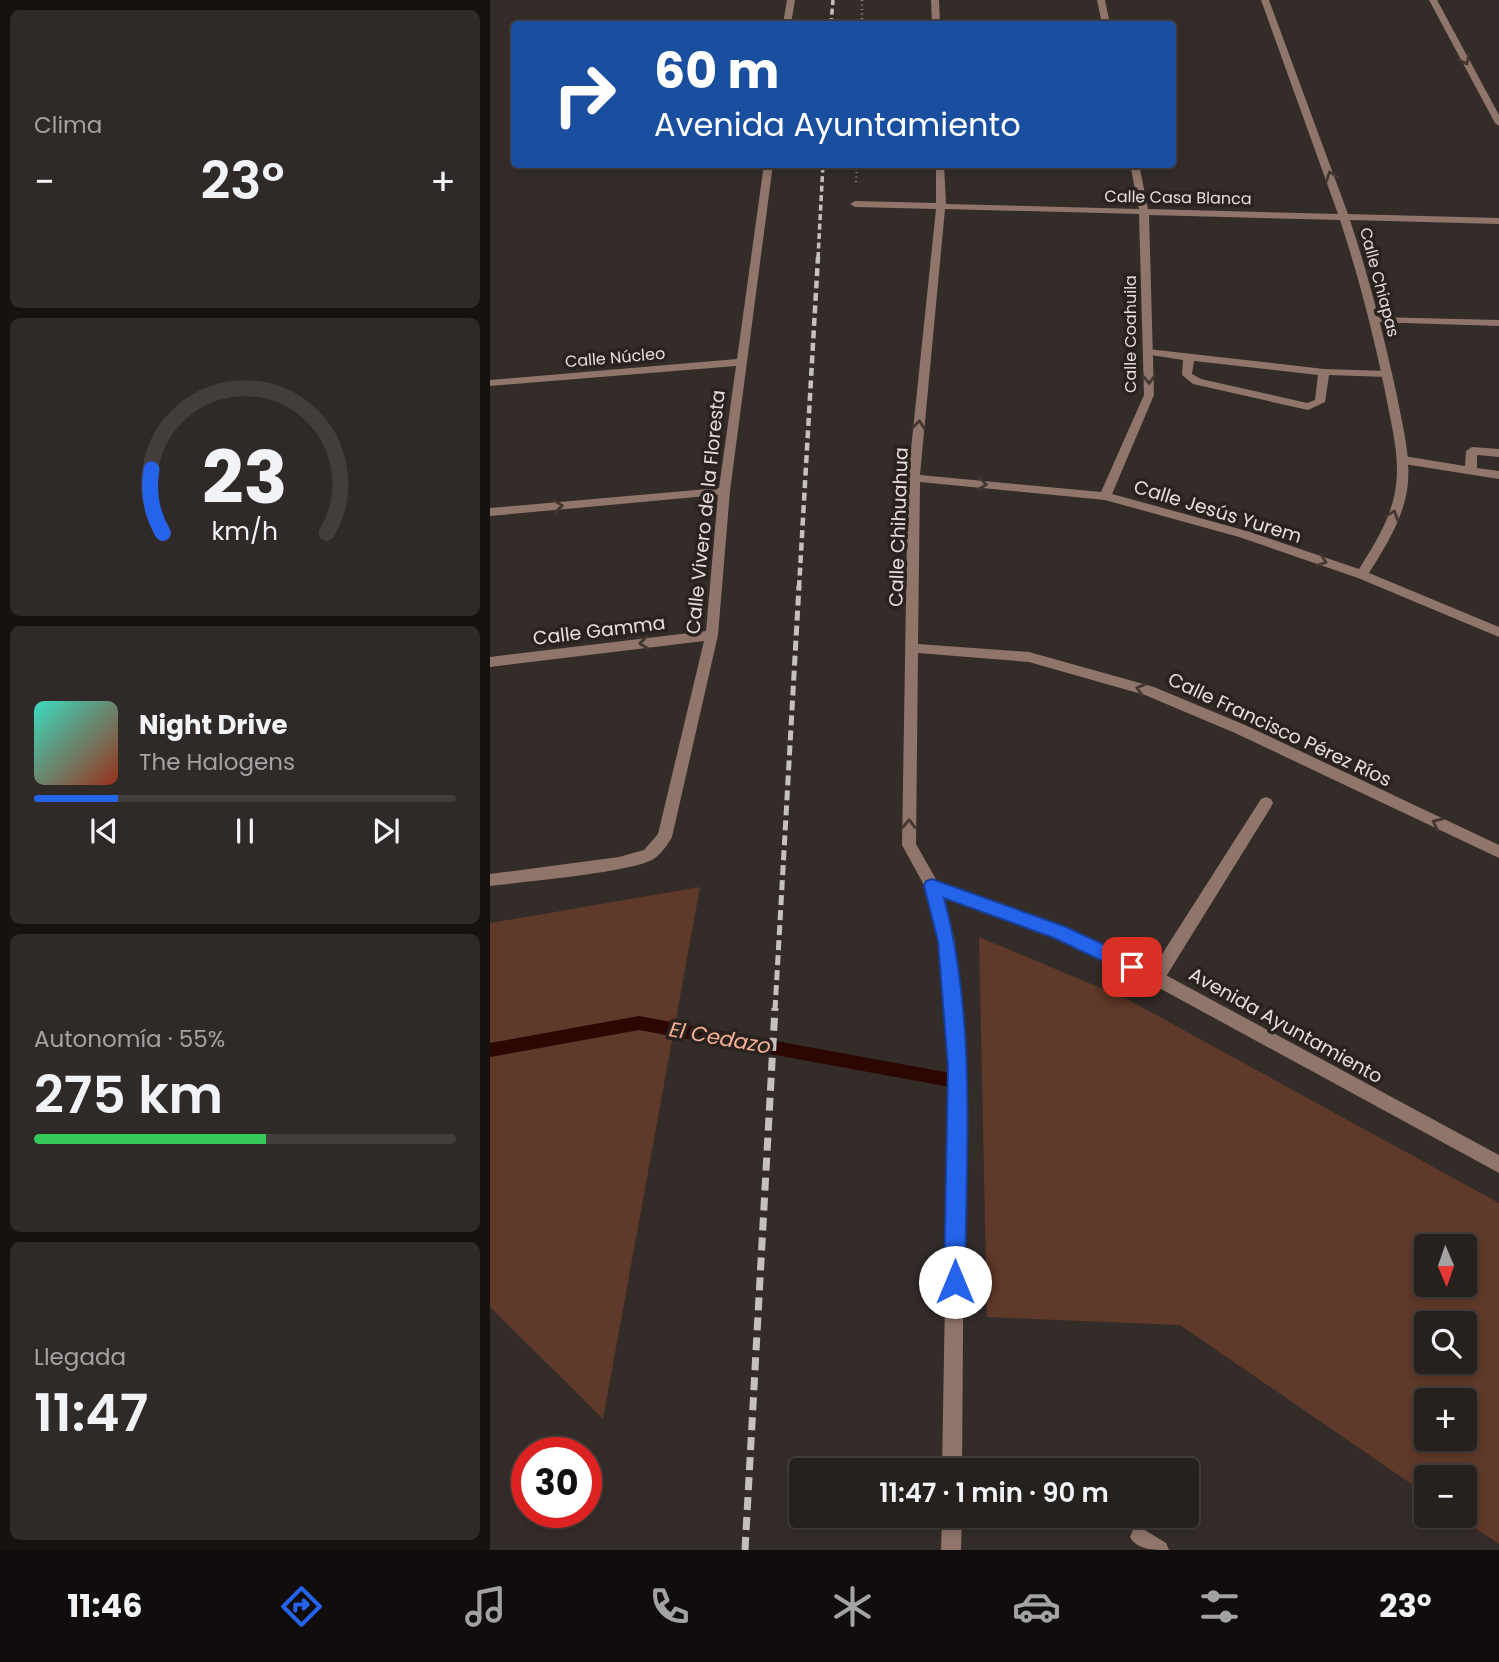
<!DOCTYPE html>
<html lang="es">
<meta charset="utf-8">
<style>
:root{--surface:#27211e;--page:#2f2927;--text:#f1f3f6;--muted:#a4a3a4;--line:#433e3c;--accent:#2563eb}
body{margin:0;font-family:Poppins,sans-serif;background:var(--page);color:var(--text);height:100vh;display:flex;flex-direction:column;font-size:26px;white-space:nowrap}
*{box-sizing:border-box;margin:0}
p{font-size:23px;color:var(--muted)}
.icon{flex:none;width:38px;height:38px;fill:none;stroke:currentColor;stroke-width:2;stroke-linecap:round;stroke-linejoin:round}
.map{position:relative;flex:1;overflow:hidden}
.details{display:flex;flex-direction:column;gap:10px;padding:10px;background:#151210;width:490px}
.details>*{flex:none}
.guide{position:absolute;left:21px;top:21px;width:665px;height:147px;border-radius:7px;box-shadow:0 4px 10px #0003,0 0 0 2px var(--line);background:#1a4fa0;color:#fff;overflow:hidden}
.needle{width:46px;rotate:178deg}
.tools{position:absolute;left:924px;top:1234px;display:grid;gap:14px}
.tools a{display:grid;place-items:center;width:63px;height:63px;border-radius:7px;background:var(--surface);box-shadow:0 4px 10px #0003,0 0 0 2px var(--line);font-size:35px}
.speed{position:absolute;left:21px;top:1437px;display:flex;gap:14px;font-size:35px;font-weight:700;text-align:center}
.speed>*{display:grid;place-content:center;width:91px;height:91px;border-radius:50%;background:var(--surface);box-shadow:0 4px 10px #0003,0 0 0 2px var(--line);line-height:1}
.speed .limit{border:10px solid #d22;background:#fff;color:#111}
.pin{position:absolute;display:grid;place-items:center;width:60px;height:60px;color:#fff;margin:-30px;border-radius:14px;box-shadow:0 4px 10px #0006}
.me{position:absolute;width:77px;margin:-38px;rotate:0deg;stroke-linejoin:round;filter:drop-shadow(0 0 5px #0008)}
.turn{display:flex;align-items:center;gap:24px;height:147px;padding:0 28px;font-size:32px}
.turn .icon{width:91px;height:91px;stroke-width:2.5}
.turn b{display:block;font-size:49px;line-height:60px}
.big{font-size:52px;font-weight:600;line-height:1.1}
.details .tile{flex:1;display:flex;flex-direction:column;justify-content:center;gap:10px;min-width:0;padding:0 24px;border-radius:10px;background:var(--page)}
.details .dial{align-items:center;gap:0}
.dial svg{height:182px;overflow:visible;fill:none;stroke:var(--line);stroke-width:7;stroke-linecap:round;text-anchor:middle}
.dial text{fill:var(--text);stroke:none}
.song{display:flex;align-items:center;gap:21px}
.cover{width:84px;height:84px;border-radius:10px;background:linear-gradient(135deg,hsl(170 70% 55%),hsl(10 70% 35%))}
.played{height:7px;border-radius:4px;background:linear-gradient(90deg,var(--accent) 20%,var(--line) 20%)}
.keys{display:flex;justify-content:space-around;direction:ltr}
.heat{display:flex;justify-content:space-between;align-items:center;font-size:38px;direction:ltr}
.charge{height:10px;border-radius:5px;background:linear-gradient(90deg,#34c759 55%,var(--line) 0)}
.trip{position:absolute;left:299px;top:1458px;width:410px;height:70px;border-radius:7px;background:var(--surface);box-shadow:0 4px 10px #0003,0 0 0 2px var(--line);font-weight:600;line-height:70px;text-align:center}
.dock{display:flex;height:112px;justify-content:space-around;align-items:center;background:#100d0c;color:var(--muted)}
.dock .icon{width:49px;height:49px}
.dock .active{color:var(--accent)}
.dock b{font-size:32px;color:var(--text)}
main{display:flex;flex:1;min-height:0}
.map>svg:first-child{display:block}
.green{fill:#5f3929;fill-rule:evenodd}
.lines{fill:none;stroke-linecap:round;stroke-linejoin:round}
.stream{fill:#2c0600;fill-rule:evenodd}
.path{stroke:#8c8582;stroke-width:2.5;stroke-dasharray:1 3.5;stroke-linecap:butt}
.service{fill:#90756a;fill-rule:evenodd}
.pedestrian{fill:#90756a;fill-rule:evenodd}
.minor{fill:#90756a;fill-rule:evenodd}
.rail-far3{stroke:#c6c0be;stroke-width:3.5;stroke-dasharray:6 3.5;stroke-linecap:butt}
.rail-far2{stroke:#c6c0be;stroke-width:4.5;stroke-dasharray:8 4.5;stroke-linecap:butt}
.rail-far1{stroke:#c6c0be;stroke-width:5;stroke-dasharray:10 5;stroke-linecap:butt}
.rail{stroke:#c6c0be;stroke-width:7;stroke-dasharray:13 7;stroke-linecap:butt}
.oneway{stroke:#443732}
.route{fill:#2563eb;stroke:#184099;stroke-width:2}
.labels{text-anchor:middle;stroke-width:7;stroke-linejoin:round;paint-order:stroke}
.far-street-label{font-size:16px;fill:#e4dedc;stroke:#2a221f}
.street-label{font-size:19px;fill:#e4dedc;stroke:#2a221f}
.water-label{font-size:21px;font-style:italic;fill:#f7b094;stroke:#2a221f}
</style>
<main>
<section class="details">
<div class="tile"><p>Clima</p>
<div class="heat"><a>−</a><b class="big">23°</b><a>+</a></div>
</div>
<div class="tile dial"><svg viewBox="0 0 100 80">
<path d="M14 69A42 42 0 1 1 86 69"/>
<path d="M14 69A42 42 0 0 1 9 41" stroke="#2563eb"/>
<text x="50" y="56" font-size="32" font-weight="700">23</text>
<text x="50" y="72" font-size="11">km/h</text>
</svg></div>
<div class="tile">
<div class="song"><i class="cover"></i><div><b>Night Drive</b><p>The Halogens</p></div></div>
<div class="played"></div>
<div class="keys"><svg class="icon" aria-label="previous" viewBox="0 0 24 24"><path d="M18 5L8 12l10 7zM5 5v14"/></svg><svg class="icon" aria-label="pause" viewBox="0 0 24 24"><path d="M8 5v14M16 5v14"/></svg><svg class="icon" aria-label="next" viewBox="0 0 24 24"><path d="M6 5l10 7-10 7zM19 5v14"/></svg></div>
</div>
<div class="tile"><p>Autonomía · 55%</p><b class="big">275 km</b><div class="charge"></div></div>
<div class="tile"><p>Llegada</p><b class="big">11:47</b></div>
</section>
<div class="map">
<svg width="1009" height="1550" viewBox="0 0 1009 1550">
<rect width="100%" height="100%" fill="#342c28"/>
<path class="green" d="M210,887L113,1419L0,1307V923Z
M489,937L637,999L1009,1203V1544L967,1516H975V1477H936V1494L690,1325L497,1317ZM936,1246H975V1284H936ZM936,1323H975V1362H936ZM936,1400H975V1438H936Z"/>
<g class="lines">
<path class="stream" d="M149,1016L460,1073L465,1075L467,1080L465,1085L460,1087L149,1030L0,1057V1043Z"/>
<path class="path" d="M372,0V24
M366,182L367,164"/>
<path class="service" d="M886,317L1009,320V326L882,322L881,320Z
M658,349L834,369L897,371L902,374L897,377L839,375L835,402L818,410L703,384L692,375L693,360L654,354L653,352ZM704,361L828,375L825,400L817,403L711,379L702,374Z
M982,447L1009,449V457L987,455V468L1009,471V479L914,464L908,460L914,456L975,466L976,451Z"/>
<path class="pedestrian" d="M776,797L781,799L783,803L781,807L672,983L666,985L660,983L658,978L660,973L771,799Z"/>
<path class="minor" d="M297,0H305L301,24H293Z
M441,0H449L450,24H442Z
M607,0H615L620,24H612Z
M771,0H779L858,214L1009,218V224L860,220C879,278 894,336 907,396C913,428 923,463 916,496C910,524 894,549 879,573L1009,627V637L868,578L749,537L615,500L430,482L428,644L539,652L664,687L755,725L1009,845V858L745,733L655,695L539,662L428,653L426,844L447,881L575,927L672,973L1009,1155V1173L660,983L565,937L452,896L465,941L475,1067L472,1470H452L459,1067L449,941L435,887L412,845L418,478L446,209L365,207L360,204L365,201L446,203V164H454L456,204L649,209L640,164H649L658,209L848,214ZM455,209L649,214L654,395L611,492L430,475ZM659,215L850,220C869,278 884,336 896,396C902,428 911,460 905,492C900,520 884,545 869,569L757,531L622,494L664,395Z
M939,0H947L1009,115V126L1005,123Z
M274,164H283L240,491L228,635L182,837C178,844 172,853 165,858C148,872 29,882 0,886V874L129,857L154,850L168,834L214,641L0,667V657L216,631L228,495L0,516V508L229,488L246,366L0,386V380L247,359Z
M452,1516H472L471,1550H451Z
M650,1527L676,1543L679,1550C663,1550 647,1550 640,1537L643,1530Z"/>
<path class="rail-far3" d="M341,24L343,0
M328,258L333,164"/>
<path class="rail-far2" d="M309,588L328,257"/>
<path class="rail-far1" d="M285,1010L309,586"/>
<path class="rail" d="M255,1550L285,1008"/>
</g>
<defs><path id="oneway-chevron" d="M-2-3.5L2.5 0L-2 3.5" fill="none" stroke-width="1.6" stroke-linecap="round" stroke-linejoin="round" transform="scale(1.75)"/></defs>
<g class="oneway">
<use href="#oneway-chevron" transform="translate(975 60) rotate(62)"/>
<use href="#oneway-chevron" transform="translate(841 176) rotate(-110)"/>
<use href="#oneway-chevron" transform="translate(659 379) rotate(88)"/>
<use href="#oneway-chevron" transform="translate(429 425) rotate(-84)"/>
<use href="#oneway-chevron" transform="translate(492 484) rotate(6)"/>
<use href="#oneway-chevron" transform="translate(68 506) rotate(-5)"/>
<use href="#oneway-chevron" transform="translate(903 515) rotate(-71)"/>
<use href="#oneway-chevron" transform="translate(832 561) rotate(19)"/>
<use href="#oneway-chevron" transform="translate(154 643) rotate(173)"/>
<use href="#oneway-chevron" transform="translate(651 689) rotate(-164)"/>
<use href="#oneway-chevron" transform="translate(947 823) rotate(-155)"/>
<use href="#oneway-chevron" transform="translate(419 824) rotate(-89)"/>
</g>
<path class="route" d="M442,879L576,927L649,961L651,967L649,972L642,975L564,938L454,898C487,1021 476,1155 475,1282L472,1289L465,1292L457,1289L454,1282L458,1067L448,941L434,886L436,881Z"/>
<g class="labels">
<g class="far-street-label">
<text transform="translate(688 197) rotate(1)" y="6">Calle Casa Blanca</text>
<text transform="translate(890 282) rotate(75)" y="6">Calle Chiapas</text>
<text transform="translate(640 334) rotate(-90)" y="6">Calle Coahuila</text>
<text transform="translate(125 357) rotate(-5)" y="6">Calle Núcleo</text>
</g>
<g class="street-label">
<text transform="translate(728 511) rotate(17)" y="7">Calle Jesús Yurem</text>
<text transform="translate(215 512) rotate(-84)" y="7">Calle Vivero de la Floresta</text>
<text transform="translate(408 527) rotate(-88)" y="7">Calle Chihuahua</text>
<text transform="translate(109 630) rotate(-7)" y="7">Calle Gamma</text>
<text transform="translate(790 729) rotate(25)" y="7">Calle Francisco Pérez Ríos</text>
<text transform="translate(796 1025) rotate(29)" y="7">Avenida Ayuntamiento</text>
</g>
<g class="water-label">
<text transform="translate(230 1038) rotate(10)" y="7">El Cedazo</text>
</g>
</g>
</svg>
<div class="tools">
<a><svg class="needle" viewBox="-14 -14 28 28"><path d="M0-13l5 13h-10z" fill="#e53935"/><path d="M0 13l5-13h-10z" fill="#a4a3a4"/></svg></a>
<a><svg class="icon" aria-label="search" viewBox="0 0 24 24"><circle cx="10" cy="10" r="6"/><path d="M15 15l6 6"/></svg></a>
<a>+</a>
<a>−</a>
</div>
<div class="speed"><div class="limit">30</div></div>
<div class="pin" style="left:642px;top:967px;background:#d93025"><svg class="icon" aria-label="arrive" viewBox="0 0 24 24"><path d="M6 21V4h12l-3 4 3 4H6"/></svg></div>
<svg class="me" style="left:465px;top:1282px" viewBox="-20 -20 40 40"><circle r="19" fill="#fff"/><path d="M0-13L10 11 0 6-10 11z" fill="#2563eb"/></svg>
<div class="trip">11:47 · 1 min · 90 m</div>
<div class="guide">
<div class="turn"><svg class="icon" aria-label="right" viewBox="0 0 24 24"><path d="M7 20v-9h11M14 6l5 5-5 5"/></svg><div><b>60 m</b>Avenida Ayuntamiento</div></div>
</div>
</div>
</main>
<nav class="dock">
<b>11:46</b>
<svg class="icon active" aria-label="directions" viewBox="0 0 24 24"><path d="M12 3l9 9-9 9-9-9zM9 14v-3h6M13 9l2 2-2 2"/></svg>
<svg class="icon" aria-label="music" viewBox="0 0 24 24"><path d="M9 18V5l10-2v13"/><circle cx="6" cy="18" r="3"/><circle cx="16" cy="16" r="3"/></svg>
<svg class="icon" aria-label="phone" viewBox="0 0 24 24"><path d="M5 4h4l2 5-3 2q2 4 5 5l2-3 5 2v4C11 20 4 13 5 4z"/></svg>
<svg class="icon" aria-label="climate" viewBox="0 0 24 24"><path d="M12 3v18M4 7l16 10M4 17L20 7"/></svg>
<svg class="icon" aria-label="car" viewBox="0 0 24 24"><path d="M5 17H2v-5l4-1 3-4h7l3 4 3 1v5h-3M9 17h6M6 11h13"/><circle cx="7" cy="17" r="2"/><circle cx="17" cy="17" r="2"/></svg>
<svg class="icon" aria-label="filters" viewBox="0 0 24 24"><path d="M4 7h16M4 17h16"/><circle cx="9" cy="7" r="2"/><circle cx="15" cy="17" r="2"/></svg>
<b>23°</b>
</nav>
